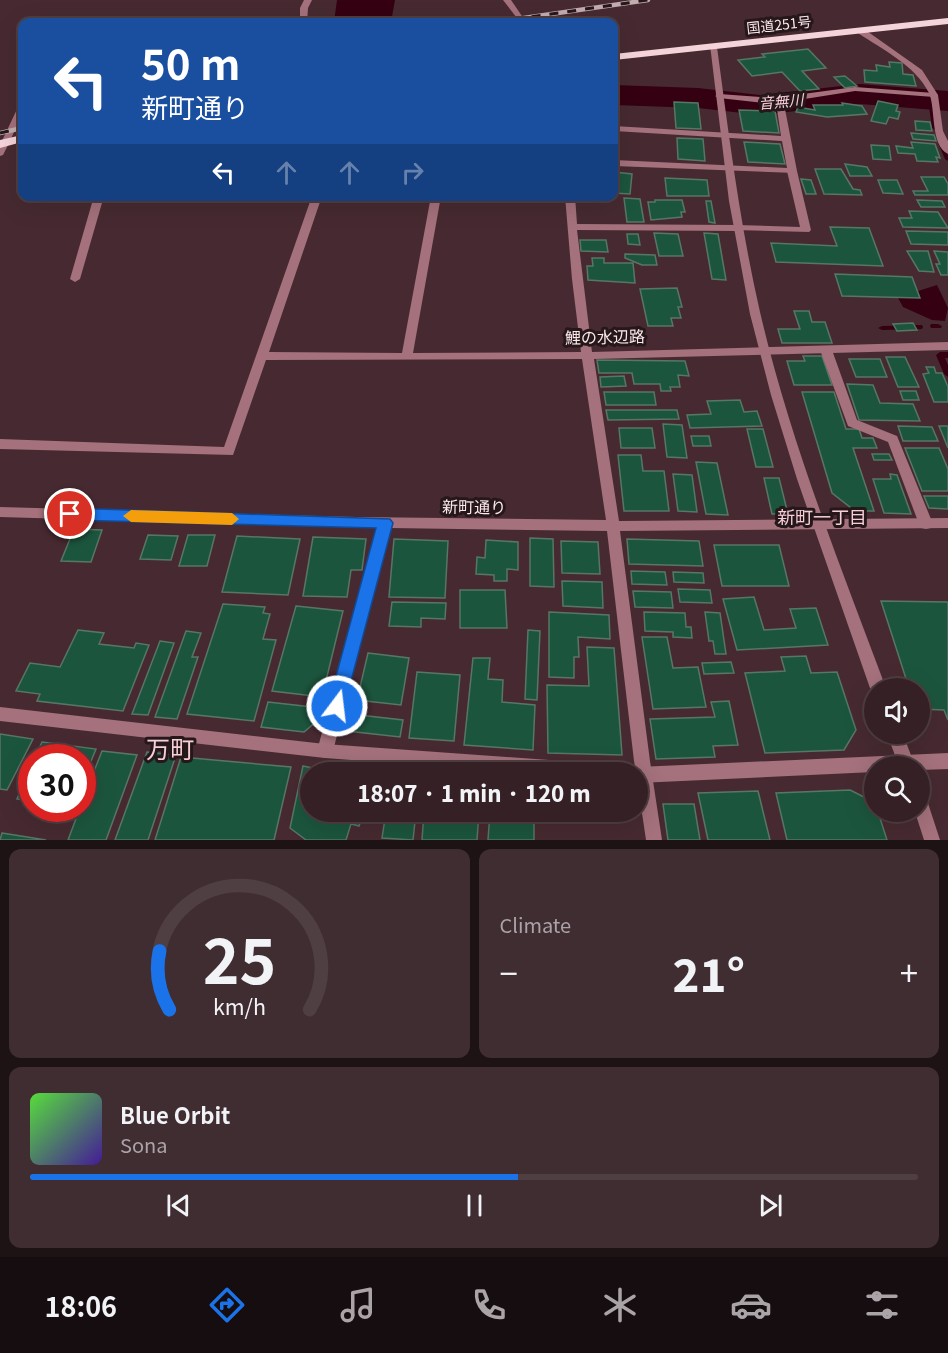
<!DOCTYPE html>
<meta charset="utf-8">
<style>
:root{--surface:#352025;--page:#402d32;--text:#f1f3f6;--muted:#aaa3a7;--line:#4f3e42;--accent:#1a73e8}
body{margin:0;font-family:Georgia,"Noto Sans JP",serif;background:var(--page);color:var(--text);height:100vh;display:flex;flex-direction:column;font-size:22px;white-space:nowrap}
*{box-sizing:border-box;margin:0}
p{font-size:20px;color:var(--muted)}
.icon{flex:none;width:33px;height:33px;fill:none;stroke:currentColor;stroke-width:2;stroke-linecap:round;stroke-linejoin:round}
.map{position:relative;height:840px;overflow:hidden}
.drawer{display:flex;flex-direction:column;gap:9px;padding:9px;background:#1d1214;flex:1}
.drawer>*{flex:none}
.hud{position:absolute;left:18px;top:18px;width:600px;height:183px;border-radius:12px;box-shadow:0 6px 24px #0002,0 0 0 2px var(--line);background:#1a4fa0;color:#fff;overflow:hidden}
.fabs{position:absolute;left:864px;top:678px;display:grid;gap:12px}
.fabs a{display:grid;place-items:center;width:66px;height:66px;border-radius:50%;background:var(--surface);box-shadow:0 6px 24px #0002,0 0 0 2px var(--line);font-size:30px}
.speed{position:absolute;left:18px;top:744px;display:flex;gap:12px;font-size:30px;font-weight:700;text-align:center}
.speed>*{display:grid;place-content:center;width:78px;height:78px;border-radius:50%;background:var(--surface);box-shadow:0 6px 24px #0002,0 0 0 2px var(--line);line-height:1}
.speed .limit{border:9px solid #d22;background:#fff;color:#111}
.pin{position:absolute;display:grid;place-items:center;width:51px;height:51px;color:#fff;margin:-26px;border:3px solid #fff;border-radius:50%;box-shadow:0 2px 6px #0007}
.me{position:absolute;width:66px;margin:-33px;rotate:15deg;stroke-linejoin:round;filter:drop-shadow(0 0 4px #0008)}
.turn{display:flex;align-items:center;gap:21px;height:126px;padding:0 24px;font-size:27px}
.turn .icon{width:78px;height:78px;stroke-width:2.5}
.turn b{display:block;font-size:42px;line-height:51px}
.lanes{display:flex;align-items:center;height:57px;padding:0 24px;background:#0003;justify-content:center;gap:30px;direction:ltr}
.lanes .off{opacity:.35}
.big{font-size:45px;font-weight:800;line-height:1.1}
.drawer .tile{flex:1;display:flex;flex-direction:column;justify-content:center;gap:9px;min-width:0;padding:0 21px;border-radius:12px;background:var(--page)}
.drawer .dial{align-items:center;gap:0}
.dial svg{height:156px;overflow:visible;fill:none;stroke:var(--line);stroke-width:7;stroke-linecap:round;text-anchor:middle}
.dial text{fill:var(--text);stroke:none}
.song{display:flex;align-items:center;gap:18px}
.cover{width:72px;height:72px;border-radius:9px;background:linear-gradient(135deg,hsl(110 70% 55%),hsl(260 70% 35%))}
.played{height:6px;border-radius:3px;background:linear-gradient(90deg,var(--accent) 55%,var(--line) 55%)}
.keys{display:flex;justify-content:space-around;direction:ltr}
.heat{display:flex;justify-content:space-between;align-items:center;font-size:33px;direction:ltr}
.drawer .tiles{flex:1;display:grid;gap:9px;grid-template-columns:1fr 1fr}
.tile:last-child{grid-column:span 2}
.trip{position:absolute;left:300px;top:762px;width:348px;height:60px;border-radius:30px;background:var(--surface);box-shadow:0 6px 24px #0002,0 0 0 2px var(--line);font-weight:800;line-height:60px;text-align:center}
.tab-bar{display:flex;height:96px;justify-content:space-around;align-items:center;background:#150d0f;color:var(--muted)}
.tab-bar .icon{width:42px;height:42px}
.tab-bar .active{color:var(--accent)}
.tab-bar b{font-size:27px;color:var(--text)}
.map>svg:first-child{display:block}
.water{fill:#350012}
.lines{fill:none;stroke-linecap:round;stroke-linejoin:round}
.stream{fill:#350012;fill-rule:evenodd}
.river{fill:#350012;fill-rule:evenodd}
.building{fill:#1c553d;stroke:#577666;stroke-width:1.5}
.service{fill:#a4717c;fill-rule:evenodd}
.pedestrian{fill:#a4717c;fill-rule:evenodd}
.minor{fill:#a4717c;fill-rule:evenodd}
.tertiary{fill:#a4717c;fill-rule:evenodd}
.trunk{fill:#f4d4da;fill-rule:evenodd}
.rail-casing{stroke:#c2acb0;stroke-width:4.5}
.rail{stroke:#25171a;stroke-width:3;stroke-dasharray:9;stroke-linecap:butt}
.route{fill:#1a73e8;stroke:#114b97;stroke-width:1.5}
.slow{fill:#f59e0b}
.labels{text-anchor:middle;stroke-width:6;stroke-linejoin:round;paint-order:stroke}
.far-street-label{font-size:14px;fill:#fce8eb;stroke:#25171a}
.far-water-label{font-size:15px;font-style:italic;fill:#f9cfd7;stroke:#25171a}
.street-label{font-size:16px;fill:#fce8eb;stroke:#25171a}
.neighbourhood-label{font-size:18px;fill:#f6cfd7;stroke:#25171a}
.near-quarter-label{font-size:24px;fill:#f6cfd7;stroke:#25171a}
</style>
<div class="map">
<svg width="948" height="840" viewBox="0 0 948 840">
<rect width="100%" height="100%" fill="#472a31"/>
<path class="water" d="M337,0H395L391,22H334Z
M937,285L948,308L945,321L932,320L903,307L898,298H920L918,291Z"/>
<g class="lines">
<path class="stream" d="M931,98L934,100L938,128L935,130L932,128L928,100Z
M941,141C948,145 948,154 948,161L945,159L938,143Z
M931,324H938L942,326L941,328H931L930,326Z
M919,325H922L923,327L922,329L882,330L878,328L882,326Z
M940,352H948V358H945L948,365V377L944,374L936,355Z"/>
<path class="river" d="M860,84L948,91V111L860,104L760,115L698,108L614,105V85L698,88L760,95Z"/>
</g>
<path class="building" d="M808,49L826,68L802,71L819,89L800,91L782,72L752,76L738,60L765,57L762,54Z
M889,62L902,63L903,74L913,75L916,86L865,82L864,70L877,71L876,65L890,67Z
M845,76L857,86L845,88L834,77Z
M878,101L898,105L896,111L900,112L898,119L889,117L886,124L871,121Z
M674,102L698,103L701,129L676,128Z
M842,103L862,106L867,114L827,117L796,112L798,107L815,110L813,105H843Z
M739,110L775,111L779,133L743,131Z
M915,121L930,122L932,131L916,130Z
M911,133L934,135L936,141L913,139Z
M677,138L703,139L705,161L678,159Z
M744,142L780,144L785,164L748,162Z
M911,142L935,144L940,158L936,157L938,162L917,161L915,154L898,153L896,146L913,148Z
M871,145L889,146L891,160L873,159Z
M845,164L867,167L872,176H850Z
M815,169H841L853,189L860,190L862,195L824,194Z
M614,172L632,174L630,194L614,193Z
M921,177H944L948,184V195H915L913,191H928Z
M665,178L707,180L709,196H667Z
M801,179L811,180L816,194H806Z
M878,180H897L903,194L883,193Z
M624,198L640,199L644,222H627Z
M655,200H682L685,212H681L682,217L651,220L648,202H655Z
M917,200L942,201L945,207H921Z
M706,201H711L715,223L709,222Z
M909,211L938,212L948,228L903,227L899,218H912Z
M830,227L869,228L883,266L776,262L771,243L837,246Z
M906,231L948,232V245L911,244Z
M654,233L678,234L683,256H659Z
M704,233L718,234L726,280L712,279Z
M627,234H638L640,245L628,244Z
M580,240H606L608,252L581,251Z
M907,251H928L934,272L919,271Z
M934,251L948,252V275H941L936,264H940Z
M625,254L655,255L657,265H642L625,258Z
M592,258H604V263H633L635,283L588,280L587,266H593Z
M835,274L912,277L920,298L842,296Z
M677,288L682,307H678L681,318H671L673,326H648L640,289Z
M794,311H809L812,322H825L832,343H782L778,329H800Z
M913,323L917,330L897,331L893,324Z
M803,356H822L832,385H794L787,361H805Z
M886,357H905L919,387H898Z
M849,359H880L887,377H856Z
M597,360L685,361L689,376L678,375L680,387H670L671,391H661L660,384H634L632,373H599Z
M926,367H934L936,373H942L948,387V402H934L923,374L929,373Z
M624,376L626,386L601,387L600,377Z
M847,384L873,385L880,403L913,404L920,421L859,420Z
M900,391H916L919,400H903Z
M604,392H654L656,405H606Z
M802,392H834L846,429H859L862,438H873L877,448H853L874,511H855L832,493Z
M740,400L744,412L757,411L762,426L690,428L687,415L711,414L707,401Z
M606,410H677L679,419L608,420Z
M663,424L682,425L687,458L667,457Z
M898,426L932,427L938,441H903Z
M939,426H948V448Z
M619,428H652L655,448H621Z
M747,429H763L773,467H756Z
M691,436H709L711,446H693Z
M905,448H939L948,469V491H922Z
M872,454H889L892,460H874Z
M618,455H641L643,471H664L669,511H624Z
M696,462L717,463L728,515L706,514Z
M673,474L692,475L697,512L678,511Z
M890,474L897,475L911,514L884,513L873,479H891Z
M764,478H779L788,514H772Z
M924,496H948V509L929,508Z
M74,529L102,530L91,562L61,561Z
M148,535L178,536L171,560L140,559Z
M188,535H215L207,566H179Z
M237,536L300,539L288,595L222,592Z
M313,537L366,539L362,570H351L347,597L303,596Z
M530,538L553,539L554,587L530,586Z
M394,539L448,541L445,598L389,597Z
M627,539L699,541L703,566L629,564Z
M486,540L518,542V570L507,569V581H494V575L476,574L477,557L485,558Z
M561,541L598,542L600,574L562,573Z
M714,545H779L789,586H722Z
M631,571L665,572L667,585L632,584Z
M673,572L703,573L704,583L674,582Z
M562,581L602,582L603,608L563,606Z
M678,589L710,590L712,603L680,602Z
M460,590H505L507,628H460Z
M633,591L671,592L673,608L635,607Z
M754,597L764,630L796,628L790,609L816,608L828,645L737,650L723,599Z
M881,601L948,602V720L944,710L920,709V688H909Z
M392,602L446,603L445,619L421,618V627L389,626Z
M223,604L265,607L263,613L270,614L263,639L276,640L254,721L187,714Z
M296,606L343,611L322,697L272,691Z
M549,612L609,615L610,639L578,637L579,657H574V678L549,677Z
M644,612L685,613L686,627H691L692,638L673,637V632L645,631Z
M705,612L720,613L726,654H715L713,641H709Z
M78,630L104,633L99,644L134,648L136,643L149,645L123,711L37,701L40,694L16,691L30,663L60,667Z
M528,630L540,631L537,700L525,699Z
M186,631L201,633L192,657H198L177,719L155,717Z
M642,637H667L673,668L698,667L706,707L653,709Z
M160,641L174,643L148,715L132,714Z
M587,647L614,648L622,755L548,753L547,685L589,686Z
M368,653L409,658L401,705L357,700Z
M806,656L811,673L837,672L856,730L844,750L765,753L745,673L785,671L781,657Z
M473,658H490L488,679L503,680L502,702L535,705L533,750L464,745Z
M731,662L734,673L704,674L702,663Z
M417,672L460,675L454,741L409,738Z
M729,701L738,745L713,746L715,757L656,759L650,719L715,717L711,702Z
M268,702L321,708L318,720L304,732L261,727Z
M350,714L403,720L400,737L347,731Z
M0,734L33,739L7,790L0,789Z
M42,742L96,749L82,783V758H35Z
M102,751L137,755L106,840H68L80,808H82V802Z
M147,752L176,755L148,840H115Z
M181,757L291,767L274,840H155Z
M32,766V801L17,799Z
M303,766L333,772H310V812H364L359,826L351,824L346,840H306L290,828Z
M850,790L874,802V812H878L887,840H787L776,793Z
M758,791L770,840H708L698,793Z
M663,804H694L700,840H668Z
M386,812H416L413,840L382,838Z
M424,812H479L477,840H422Z
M490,812H534V840H488Z
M2,833L46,840H0Z"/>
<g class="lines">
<path class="service" d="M855,87L934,93L938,95L934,97L855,91L773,104L719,98L715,96L719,94L773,98Z
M19,105H22V115L9,143L8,145H2L1,143Z
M792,168L797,171L811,230L809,232L734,230V226L737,225L800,227L787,171Z
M826,346L832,350L857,420L897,436L933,524L931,528L926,529L921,528L919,524L888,442L848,426L820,350Z"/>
<path class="pedestrian" d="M0,707L325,744L604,764L610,767L612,772H509L325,758L0,721Z
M948,753V769L920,770V766H874V772L638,783V772H631L632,770L638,767Z"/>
<path class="minor" d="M304,0H312L308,8L307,22H300V8Z
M503,0H511L526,22H520Z
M858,29H864L922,70L938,95L943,131L948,141V154C930,145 936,109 929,93C915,65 883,50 858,33Z
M781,106L785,109L797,171L795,173L614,166V160L787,168L782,141L614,131V126L781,136L777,109Z
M5,140L9,143L3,155L0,156V144Z
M94,196H104L80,279L75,282L70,279Z
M312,196H322L269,352L402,353L431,196H441L413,353L581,352L572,279L565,196H575L577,224L737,225L742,228L737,231L577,230L592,352L948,342V350L594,359L619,521L948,518V528L620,531L650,761L662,840H646L638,786V772H636L634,761L607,531L390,528L333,751L331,756L325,758L319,756L317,751L377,528L0,517V507L356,517L606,520L582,359L266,360L233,455L0,449V439L224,447Z"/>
<path class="tertiary" d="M710,45L717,47C729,136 740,225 760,312C790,441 840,565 886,688H874V693L870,688L797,479L771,395L750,314L729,201Z
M887,734H903L915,766H899Z
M920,795L926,797L940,840H924L915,812H920Z"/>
<path class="trunk" d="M948,18V24L614,60V54Z
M22,135V142L0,148V140Z"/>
<defs>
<path id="rail" d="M496,22L648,0
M0,133L22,128"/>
</defs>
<use href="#rail" class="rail-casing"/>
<use href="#rail" class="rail"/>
</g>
<path class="route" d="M70,508L390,519L393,523L343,711L337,714L331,711L328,706L376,528L70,520L62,514Z"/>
<path class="slow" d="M131,510L232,513L239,519L232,525L131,522L123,516Z"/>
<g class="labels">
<g class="far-street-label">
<text transform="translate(779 25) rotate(-6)" y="5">国道251号</text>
</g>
<g class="far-water-label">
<text transform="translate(781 102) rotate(-5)" y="5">音無川</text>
</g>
<g class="street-label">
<text transform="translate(605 337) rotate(-1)" y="6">鯉の水辺路</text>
<text transform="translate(474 507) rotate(1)" y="6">新町通り</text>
</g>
<g class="neighbourhood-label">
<text x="822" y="524">新町一丁目</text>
</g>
<g class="near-quarter-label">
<text x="170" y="758">万町</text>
</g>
</g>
</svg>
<div class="fabs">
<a><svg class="icon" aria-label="sound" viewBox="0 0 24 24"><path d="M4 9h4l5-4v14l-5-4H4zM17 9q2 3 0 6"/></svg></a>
<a><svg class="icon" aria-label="search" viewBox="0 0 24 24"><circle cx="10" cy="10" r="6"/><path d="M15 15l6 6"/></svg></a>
</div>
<div class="speed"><div class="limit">30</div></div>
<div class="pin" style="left:70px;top:514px;background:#d93025"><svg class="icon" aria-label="arrive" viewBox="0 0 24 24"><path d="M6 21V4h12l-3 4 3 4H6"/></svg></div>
<svg class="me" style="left:337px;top:706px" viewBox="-20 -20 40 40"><circle r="17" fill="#1a73e8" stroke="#fff" stroke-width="3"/><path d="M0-11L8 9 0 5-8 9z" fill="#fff"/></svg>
<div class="trip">18:07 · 1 min · 120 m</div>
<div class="hud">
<div class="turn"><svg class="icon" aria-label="left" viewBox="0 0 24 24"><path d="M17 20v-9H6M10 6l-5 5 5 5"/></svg><div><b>50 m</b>新町通り</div></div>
<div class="lanes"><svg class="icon" aria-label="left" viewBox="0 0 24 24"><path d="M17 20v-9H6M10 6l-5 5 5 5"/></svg><svg class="icon off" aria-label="ahead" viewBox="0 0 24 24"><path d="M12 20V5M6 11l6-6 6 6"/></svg><svg class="icon off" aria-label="ahead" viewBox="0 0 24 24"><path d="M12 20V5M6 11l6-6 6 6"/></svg><svg class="icon off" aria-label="right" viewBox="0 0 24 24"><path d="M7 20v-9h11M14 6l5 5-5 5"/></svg></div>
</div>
</div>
<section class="drawer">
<div class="tiles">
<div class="tile dial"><svg viewBox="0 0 100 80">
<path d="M14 69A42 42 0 1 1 86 69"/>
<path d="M14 69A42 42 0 0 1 9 39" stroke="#1a73e8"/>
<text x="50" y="56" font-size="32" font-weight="700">25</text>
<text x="50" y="72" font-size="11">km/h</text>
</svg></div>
<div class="tile"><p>Climate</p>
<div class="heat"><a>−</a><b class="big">21°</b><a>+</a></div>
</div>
<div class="tile">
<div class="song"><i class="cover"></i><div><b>Blue Orbit</b><p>Sona</p></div></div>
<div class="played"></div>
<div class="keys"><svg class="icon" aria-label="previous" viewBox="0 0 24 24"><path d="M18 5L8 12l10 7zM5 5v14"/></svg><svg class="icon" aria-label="pause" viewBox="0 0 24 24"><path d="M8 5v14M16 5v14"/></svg><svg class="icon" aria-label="next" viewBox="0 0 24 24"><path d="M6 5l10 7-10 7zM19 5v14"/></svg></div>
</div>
</div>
</section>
<nav class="tab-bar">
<b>18:06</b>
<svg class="icon active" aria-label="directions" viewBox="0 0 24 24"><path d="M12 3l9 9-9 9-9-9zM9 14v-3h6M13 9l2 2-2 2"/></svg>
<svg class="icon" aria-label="music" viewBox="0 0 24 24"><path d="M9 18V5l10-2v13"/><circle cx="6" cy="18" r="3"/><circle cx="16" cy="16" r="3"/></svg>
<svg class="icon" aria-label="phone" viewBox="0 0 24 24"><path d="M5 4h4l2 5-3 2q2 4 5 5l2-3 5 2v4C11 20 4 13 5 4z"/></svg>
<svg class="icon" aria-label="climate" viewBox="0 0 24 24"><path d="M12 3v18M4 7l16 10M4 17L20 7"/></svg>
<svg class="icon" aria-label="car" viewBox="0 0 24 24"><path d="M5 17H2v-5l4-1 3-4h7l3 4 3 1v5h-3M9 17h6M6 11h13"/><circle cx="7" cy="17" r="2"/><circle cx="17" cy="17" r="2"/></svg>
<svg class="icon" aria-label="filters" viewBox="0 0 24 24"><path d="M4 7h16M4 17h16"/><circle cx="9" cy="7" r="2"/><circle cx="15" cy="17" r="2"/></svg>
</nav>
